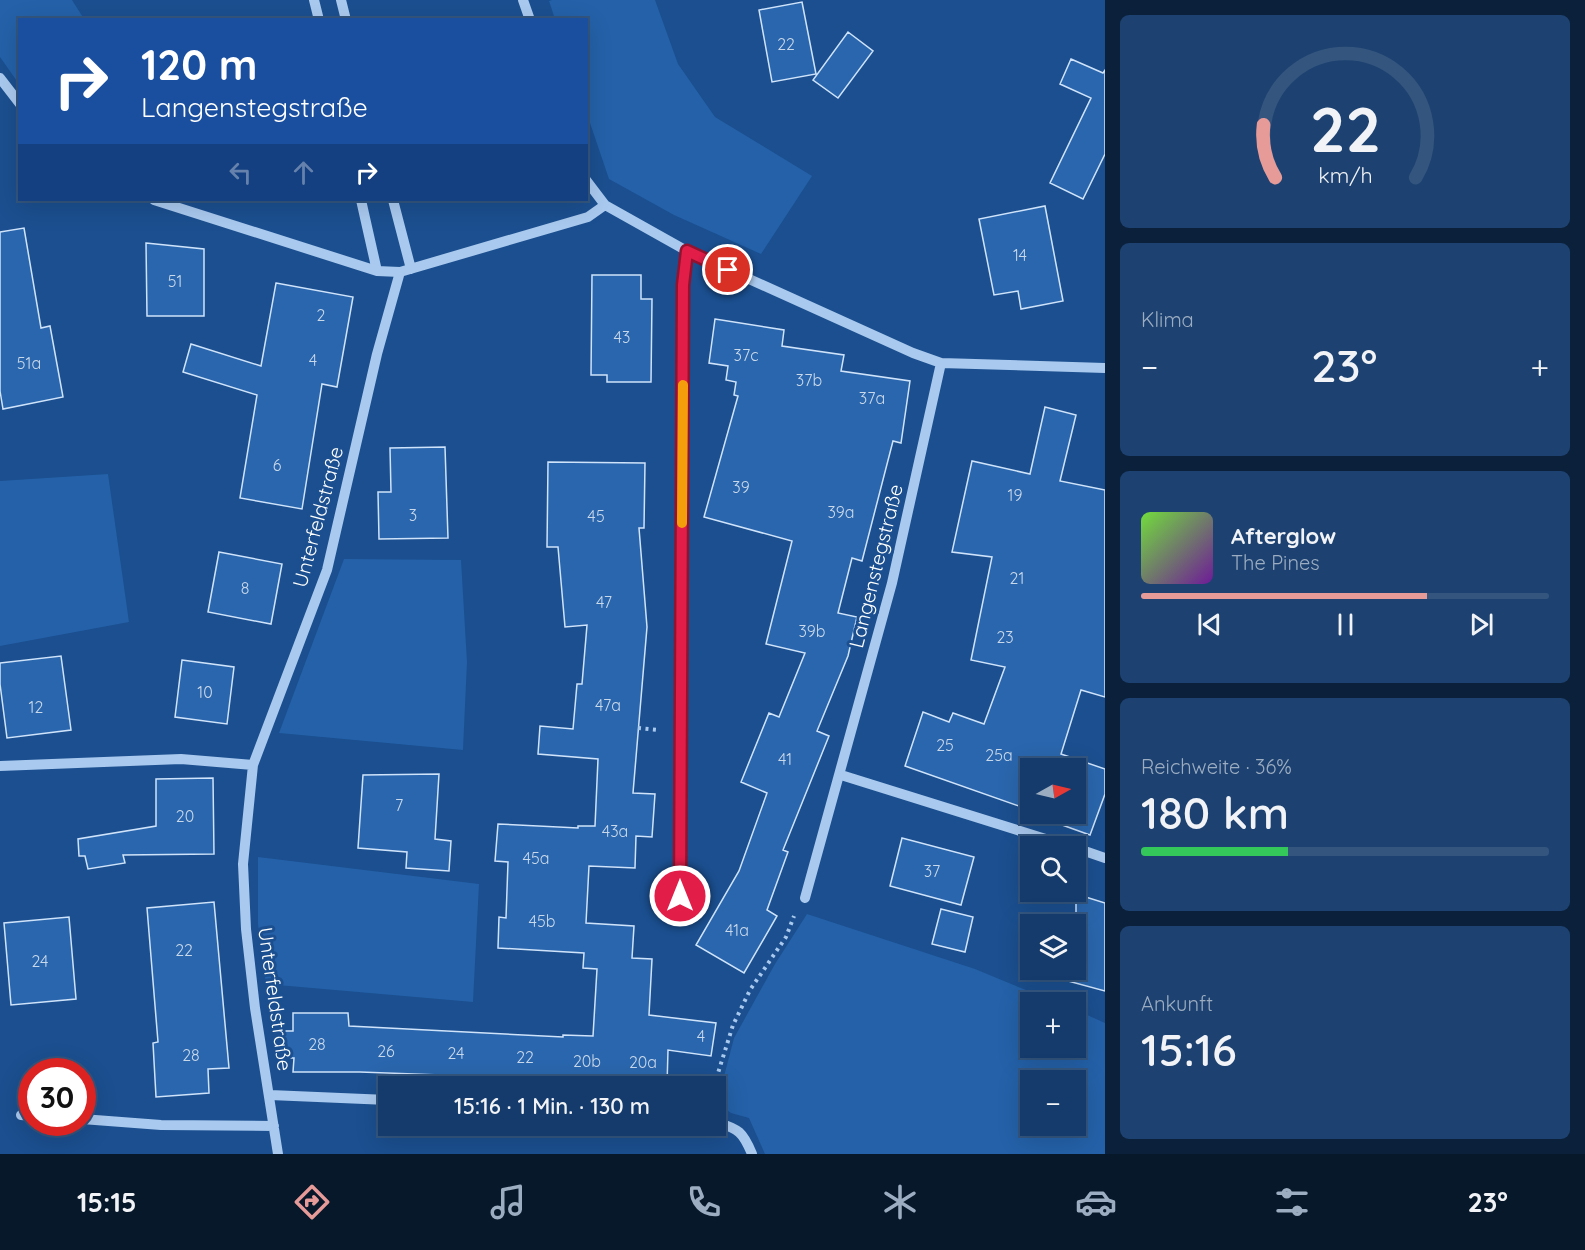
<!DOCTYPE html>
<html lang="de">
<meta charset="utf-8">
<style>
:root{--surface:#143b6b;--page:#1d4271;--text:#f1f3f6;--muted:#9dadc1;--line:#33557e;--accent:#e69b98}
body{margin:0;font-family:Quicksand,sans-serif;background:var(--page);color:var(--text);height:100vh;display:flex;flex-direction:column;font-size:22px;white-space:nowrap}
*{box-sizing:border-box;margin:0}
p{font-size:20px;color:var(--muted)}
.icon{flex:none;width:33px;height:33px;fill:none;stroke:currentColor;stroke-width:2;stroke-linecap:round;stroke-linejoin:round}
.map{position:relative;flex:1;overflow:hidden}
.panel{display:flex;flex-direction:column;gap:15px;padding:15px;background:#0b203b;width:480px}
.panel>*{flex:none}
.banner{position:absolute;left:18px;top:18px;width:570px;height:183px;border-radius:0px;box-shadow:0 6px 24px #0002,0 0 0 2px var(--line);background:#1a4fa0;color:#fff;overflow:hidden}
.needle{width:39px;rotate:82deg}
.fabs{position:absolute;left:1020px;top:758px;display:grid;gap:12px}
.fabs a{display:grid;place-items:center;width:66px;height:66px;border-radius:0px;background:var(--surface);box-shadow:0 6px 24px #0002,0 0 0 2px var(--line);font-size:30px}
.speed{position:absolute;left:18px;top:1058px;display:flex;gap:12px;font-size:30px;font-weight:700;text-align:center}
.speed>*{display:grid;place-content:center;width:78px;height:78px;border-radius:50%;background:var(--surface);box-shadow:0 6px 24px #0002,0 0 0 2px var(--line);line-height:1}
.speed .limit{border:9px solid #d22;background:#fff;color:#111}
.pin{position:absolute;display:grid;place-items:center;width:51px;height:51px;color:#fff;margin:-26px;border:3px solid #fff;border-radius:50%;box-shadow:0 2px 6px #0007}
.me{position:absolute;width:66px;margin:-33px;rotate:0deg;stroke-linejoin:round;filter:drop-shadow(0 0 4px #0008)}
.turn{display:flex;align-items:center;gap:21px;height:126px;padding:0 24px;font-size:27px}
.turn .icon{width:78px;height:78px;stroke-width:2.5}
.turn b{display:block;font-size:42px;line-height:51px}
.lanes{display:flex;align-items:center;height:57px;padding:0 24px;background:#0003;justify-content:center;gap:30px;direction:ltr}
.lanes .off{opacity:.35}
.big{font-size:45px;font-weight:600;line-height:1.1}
.panel .tile{flex:1;display:flex;flex-direction:column;justify-content:center;gap:9px;min-width:0;padding:0 21px;border-radius:9px;background:var(--page)}
.panel .dial{align-items:center;gap:0}
.dial svg{height:156px;overflow:visible;fill:none;stroke:var(--line);stroke-width:7;stroke-linecap:round;text-anchor:middle}
.dial text{fill:var(--text);stroke:none}
.song{display:flex;align-items:center;gap:18px}
.cover{width:72px;height:72px;border-radius:9px;background:linear-gradient(135deg,hsl(100 70% 55%),hsl(280 70% 35%))}
.played{height:6px;border-radius:3px;background:linear-gradient(90deg,var(--accent) 70%,var(--line) 70%)}
.keys{display:flex;justify-content:space-around;direction:ltr}
.heat{display:flex;justify-content:space-between;align-items:center;font-size:33px;direction:ltr}
.charge{height:9px;border-radius:4px;background:linear-gradient(90deg,#34c759 36%,var(--line) 0)}
.trip{position:absolute;left:378px;top:1076px;width:348px;height:60px;border-radius:0px;background:var(--surface);box-shadow:0 6px 24px #0002,0 0 0 2px var(--line);font-weight:600;line-height:60px;text-align:center}
.dock{display:flex;height:96px;justify-content:space-around;align-items:center;background:#08182b;color:var(--muted)}
.dock .icon{width:42px;height:42px}
.dock .current{color:var(--accent)}
.dock b{font-size:27px;color:var(--text)}
main{display:flex;flex:1;min-height:0}
.map>svg:first-child{display:block}
.green{fill:#2461a8;fill-rule:evenodd}
.building{fill:#2a66ad;stroke:#cfe3fa;stroke-width:1.5}
.lines{fill:none;stroke-linecap:round;stroke-linejoin:round}
.path{stroke:#a9c9ee;stroke-width:4;stroke-dasharray:3 4.5;stroke-linecap:butt}
.minor{stroke:#a9c9ee;stroke-width:10}
.route-casing{stroke:#92132f;stroke-width:15}
.route{stroke:#e11d48;stroke-width:10}
.slow{stroke:#f59e0b;stroke-width:10}
.labels{text-anchor:middle;stroke-width:6;stroke-linejoin:round;paint-order:stroke}
.number-label{font-size:16px;fill:#cad9ea}
.street-label{font-size:20px;fill:#fff;stroke:#1b4f8f}
</style>
<main>
<div class="map">
<svg width="1105" height="1154" viewBox="0 0 1105 1154">
<rect width="100%" height="100%" fill="#1b4f8f"/>
<path class="green" d="M0,0H72L84,19L20,20L19,84L0,57Z
M552,0H655L678,64L715,117L812,176L761,254L674,215L609,179L587,114L586,20L555,19L549,1Z
M108,474L129,622L0,646V481Z
M344,559L461,560L467,662L463,750L279,733Z
M258,857L479,884L473,1002L266,984L258,924Z
M807,914L975,969L1055,1002H1030V1047H1076V1010L1105,1023V1154H765L749,1118L731,1113L717,1103L734,1038L775,964ZM1030,1080H1076V1125H1030Z"/>
<path class="building" d="M802,2L816,74L772,82L759,10Z
M848,32L873,51L838,98L813,80Z
M1071,59L1103,73L1105,70V154L1083,199L1050,183L1091,98L1060,84Z
M1045,206L1063,301L1021,309L1018,291L994,295L979,219Z
M24,228L41,328L50,326L63,397L3,409L0,391V232Z
M146,243L204,249V316H147Z
M592,275H641V299H652L651,382H607V375H591Z
M276,283L353,297L337,387L322,384L302,509L240,498L257,395L183,372L191,344L261,366Z
M715,319L784,330L782,346L844,355L841,371L910,381L901,443L893,441L862,561L852,558L838,613L857,617L848,656L817,731L829,736L783,850L788,852L767,910L777,916L744,973L696,945L739,871L767,793L741,782L769,713L779,717L805,653L766,644L792,541L704,517L738,396L734,395L736,382L726,380L728,366L709,363Z
M1045,407L1076,415L1060,481L1105,490V697L1081,690L1061,754L1105,769V794L1090,835L1037,816L1038,813H1076V768H1030V810L905,766L923,712L949,722L953,713L984,724L1005,667L971,660L992,557L952,552L972,461L1030,474Z
M445,447L448,538L379,539L378,492H391L390,448Z
M548,462L645,463L644,528H639L647,627L633,793L655,794L652,837L636,836L635,868L589,866L586,923L634,926L632,958L652,959L649,1015L716,1023L711,1056L668,1050L667,1086L561,1085V1081L495,1077L360,1072H293L294,1058H285V1031H293V1013H348L349,1026L563,1037V1035L593,1036L597,969L583,968L584,953L498,948L499,917L506,918L508,862L495,861L498,824L578,828V826H595L598,759L538,754L540,726L573,729L577,684H582L587,625L565,627L558,547H547Z
M219,552L282,564L271,624L208,612Z
M61,656L71,730L7,738L0,684V663Z
M182,660L234,667L227,724L175,717Z
M439,774L435,839L451,841L449,871L406,868L407,852L358,848L363,775Z
M213,778L214,854L123,855L125,863L88,869L85,856H79L78,839L156,826V779Z
M902,838L974,857L961,905L890,886Z
M1076,894L1105,903V991L1068,981L1072,969H1076Z
M214,902L229,1068L208,1069L209,1093L156,1097L153,1043L158,1042L147,908Z
M941,909L973,917L965,952L932,944Z
M69,917L76,999L11,1005L4,923Z"/>
<g class="lines">
<path class="path" d="M638,728L658,730
M714,1086L733,1025L750,990L786,937L794,916"/>
<path class="minor" d="M314,0L319,20
M341,0L346,20
M523,0L530,20
M0,78L20,104
M586,180L605,205L687,251L913,353L941,363L1105,368
M154,200L377,271L400,272L588,217L605,205
M361,200L377,271
M393,200L411,269
M0,766L181,759L253,765
M841,775L1068,846
M1076,848L1105,858
M679,896L683,284L687,251
M805,898L892,583L941,363
M270,1095L388,1100
M21,1115L32,1116
M82,1119L161,1125L274,1126
M716,1122C739,1129 743,1132 752,1154
M278,1154L255,1008L246,929L243,864L253,765L327,570L377,354L400,272"/>
</g>
<g class="lines">
<defs>
<path id="route" d="M680,896L683,285L687,251L728,270"/>
</defs>
<use href="#route" class="route-casing"/>
<use href="#route" class="route"/>
<path class="slow" d="M682,523L683,385"/>
</g>
<g class="labels">
<g class="number-label">
<text x="786" y="50">22</text>
<text x="1020" y="261">14</text>
<text x="175" y="287">51</text>
<text x="321" y="321">2</text>
<text x="622" y="343">43</text>
<text x="746" y="361">37c</text>
<text x="313" y="366">4</text>
<text x="29" y="369">51a</text>
<text x="809" y="386">37b</text>
<text x="872" y="404">37a</text>
<text x="277" y="471">6</text>
<text x="741" y="493">39</text>
<text x="1015" y="501">19</text>
<text x="841" y="518">39a</text>
<text x="413" y="521">3</text>
<text x="596" y="522">45</text>
<text x="1017" y="584">21</text>
<text x="245" y="594">8</text>
<text x="604" y="608">47</text>
<text x="812" y="637">39b</text>
<text x="1005" y="643">23</text>
<text x="205" y="698">10</text>
<text x="608" y="711">47a</text>
<text x="36" y="713">12</text>
<text x="945" y="751">25</text>
<text x="999" y="761">25a</text>
<text x="785" y="765">41</text>
<text x="399" y="811">7</text>
<text x="185" y="822">20</text>
<text x="615" y="837">43a</text>
<text x="536" y="864">45a</text>
<text x="932" y="877">37</text>
<text x="542" y="927">45b</text>
<text x="737" y="936">41a</text>
<text x="184" y="956">22</text>
<text x="40" y="967">24</text>
<text x="701" y="1042">4</text>
<text x="317" y="1050">28</text>
<text x="386" y="1057">26</text>
<text x="456" y="1059">24</text>
<text x="191" y="1061">28</text>
<text x="525" y="1063">22</text>
<text x="587" y="1067">20b</text>
<text x="643" y="1068">20a</text>
</g>
<g class="street-label">
<text transform="translate(318 517) rotate(-75)" y="7">Unterfeldstraße</text>
<text transform="translate(876 566) rotate(-76)" y="7">Langenstegstraße</text>
<text transform="translate(275 999) rotate(82)" y="7">Unterfeldstraße</text>
</g>
</g>
</svg>
<div class="fabs">
<a><svg class="needle" viewBox="-14 -14 28 28"><path d="M0-13l5 13h-10z" fill="#e53935"/><path d="M0 13l5-13h-10z" fill="#9dadc1"/></svg></a>
<a><svg class="icon" aria-label="search" viewBox="0 0 24 24"><circle cx="10" cy="10" r="6"/><path d="M15 15l6 6"/></svg></a>
<a><svg class="icon" aria-label="layers" viewBox="0 0 24 24"><path d="M12 4l9 5-9 5-9-5zM3 14l9 5 9-5"/></svg></a>
<a>+</a>
<a>−</a>
</div>
<div class="speed"><div class="limit">30</div></div>
<div class="pin" style="left:728px;top:270px;background:#d93025"><svg class="icon" aria-label="arrive" viewBox="0 0 24 24"><path d="M6 21V4h12l-3 4 3 4H6"/></svg></div>
<svg class="me" style="left:680px;top:896px" viewBox="-20 -20 40 40"><circle r="17" fill="#e11d48" stroke="#fff" stroke-width="3"/><path d="M0-11L8 9 0 5-8 9z" fill="#fff"/></svg>
<div class="trip">15:16 · 1 Min. · 130 m</div>
<div class="banner">
<div class="turn"><svg class="icon" aria-label="right" viewBox="0 0 24 24"><path d="M7 20v-9h11M14 6l5 5-5 5"/></svg><div><b>120 m</b>Langenstegstraße</div></div>
<div class="lanes"><svg class="icon off" aria-label="left" viewBox="0 0 24 24"><path d="M17 20v-9H6M10 6l-5 5 5 5"/></svg><svg class="icon off" aria-label="ahead" viewBox="0 0 24 24"><path d="M12 20V5M6 11l6-6 6 6"/></svg><svg class="icon" aria-label="right" viewBox="0 0 24 24"><path d="M7 20v-9h11M14 6l5 5-5 5"/></svg></div>
</div>
</div>
<section class="panel">
<div class="tile dial"><svg viewBox="0 0 100 80">
<path d="M14 69A42 42 0 1 1 86 69"/>
<path d="M14 69A42 42 0 0 1 8 42" stroke="#e69b98"/>
<text x="50" y="56" font-size="32" font-weight="700">22</text>
<text x="50" y="72" font-size="11">km/h</text>
</svg></div>
<div class="tile"><p>Klima</p>
<div class="heat"><a>−</a><b class="big">23°</b><a>+</a></div>
</div>
<div class="tile">
<div class="song"><i class="cover"></i><div><b>Afterglow</b><p>The Pines</p></div></div>
<div class="played"></div>
<div class="keys"><svg class="icon" aria-label="previous" viewBox="0 0 24 24"><path d="M18 5L8 12l10 7zM5 5v14"/></svg><svg class="icon" aria-label="pause" viewBox="0 0 24 24"><path d="M8 5v14M16 5v14"/></svg><svg class="icon" aria-label="next" viewBox="0 0 24 24"><path d="M6 5l10 7-10 7zM19 5v14"/></svg></div>
</div>
<div class="tile"><p>Reichweite · 36%</p><b class="big">180 km</b><div class="charge"></div></div>
<div class="tile"><p>Ankunft</p><b class="big">15:16</b></div>
</section>
</main>
<nav class="dock">
<b>15:15</b>
<svg class="icon current" aria-label="directions" viewBox="0 0 24 24"><path d="M12 3l9 9-9 9-9-9zM9 14v-3h6M13 9l2 2-2 2"/></svg>
<svg class="icon" aria-label="music" viewBox="0 0 24 24"><path d="M9 18V5l10-2v13"/><circle cx="6" cy="18" r="3"/><circle cx="16" cy="16" r="3"/></svg>
<svg class="icon" aria-label="phone" viewBox="0 0 24 24"><path d="M5 4h4l2 5-3 2q2 4 5 5l2-3 5 2v4C11 20 4 13 5 4z"/></svg>
<svg class="icon" aria-label="climate" viewBox="0 0 24 24"><path d="M12 3v18M4 7l16 10M4 17L20 7"/></svg>
<svg class="icon" aria-label="car" viewBox="0 0 24 24"><path d="M5 17H2v-5l4-1 3-4h7l3 4 3 1v5h-3M9 17h6M6 11h13"/><circle cx="7" cy="17" r="2"/><circle cx="17" cy="17" r="2"/></svg>
<svg class="icon" aria-label="filters" viewBox="0 0 24 24"><path d="M4 7h16M4 17h16"/><circle cx="9" cy="7" r="2"/><circle cx="15" cy="17" r="2"/></svg>
<b>23°</b>
</nav>
